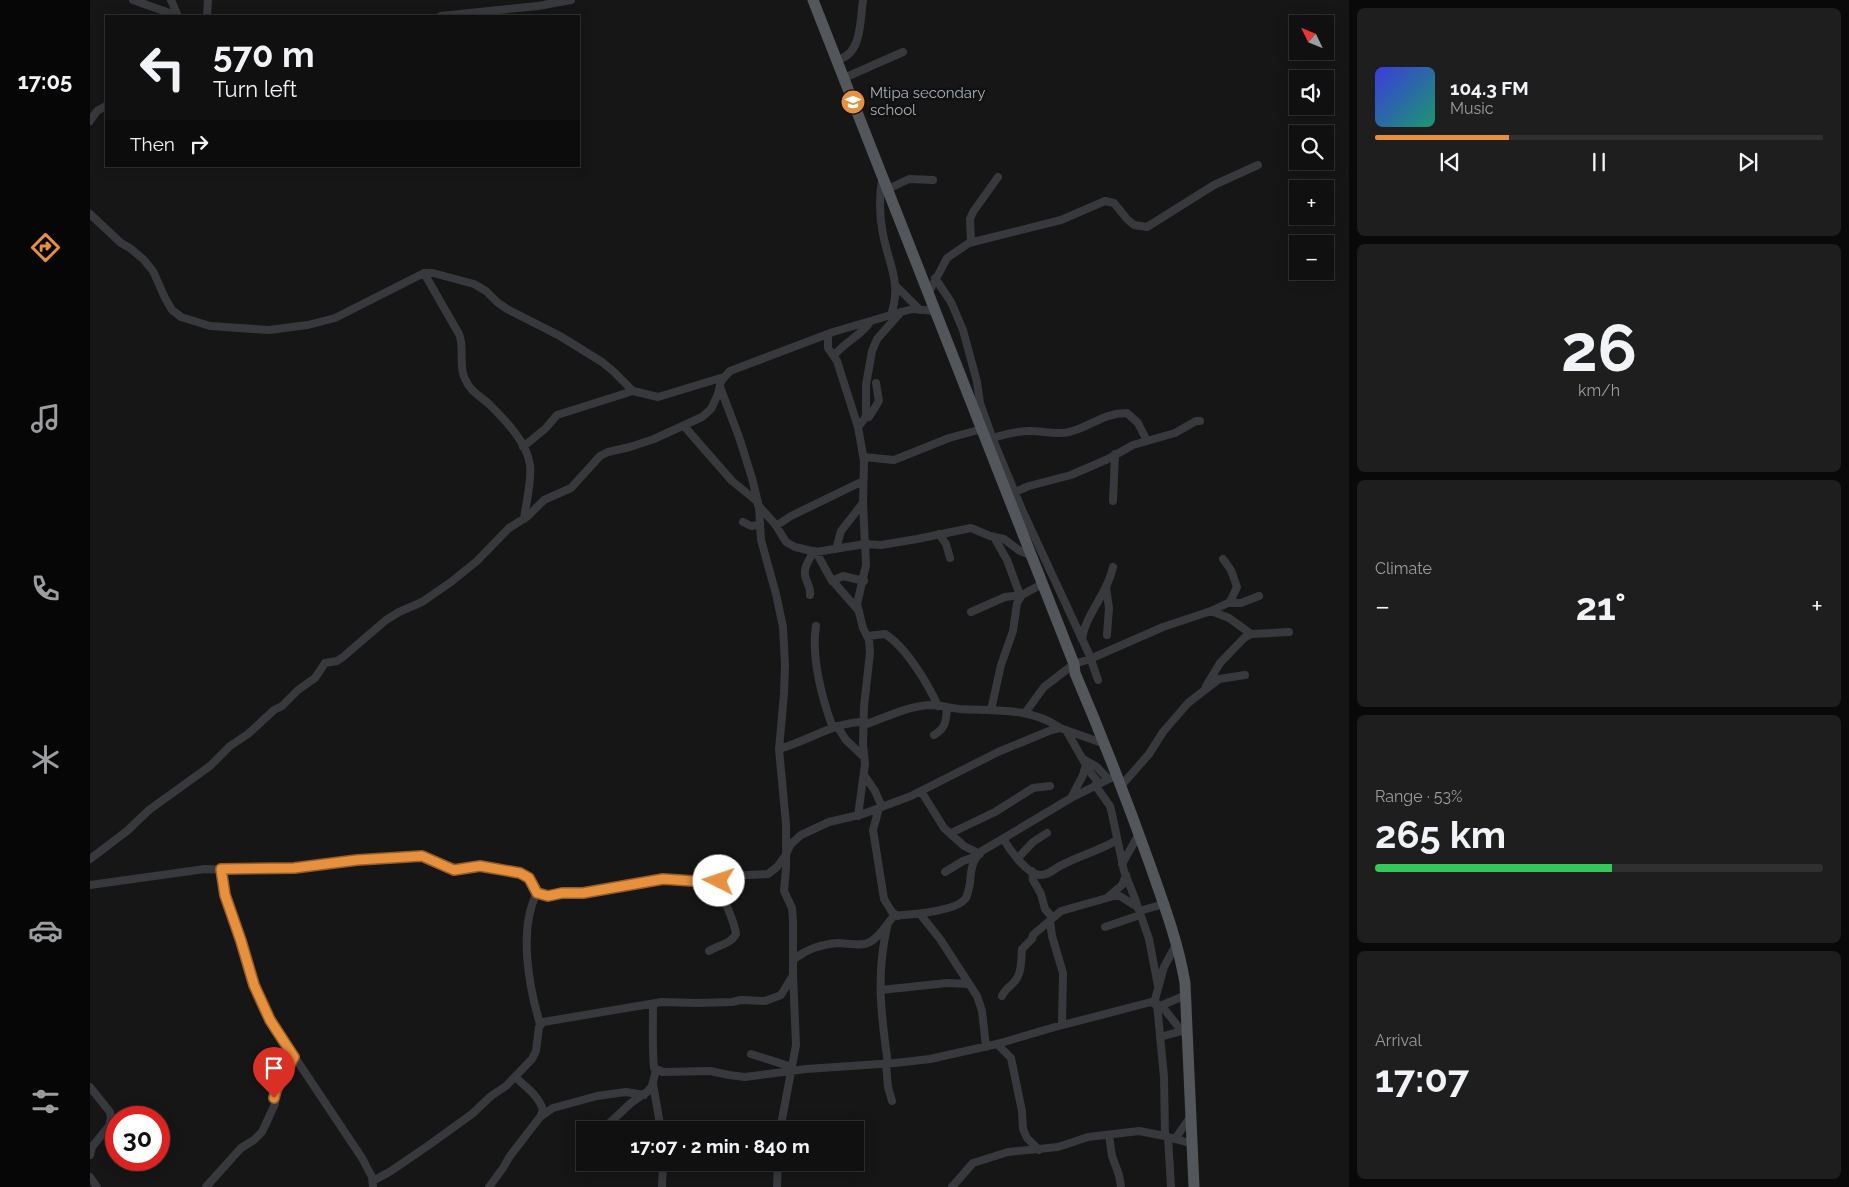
<!DOCTYPE html>
<meta charset="utf-8">
<style>
:root{--surface:#101011;--page:#1e1e1f;--text:#f1f3f6;--muted:#9c9d9f;--line:#303031;--accent:#e7913e}
body{margin:0;font-family:Raleway,sans-serif;background:var(--page);color:var(--text);height:100vh;display:flex;flex-direction:column;font-size:19px;white-space:nowrap}
*{box-sizing:border-box;margin:0}
p{font-size:16px;color:var(--muted)}
.icon{flex:none;width:28px;height:28px;fill:none;stroke:currentColor;stroke-width:2;stroke-linecap:round;stroke-linejoin:round}
.map{position:relative;flex:1;overflow:hidden}
.drawer{display:flex;flex-direction:column;gap:8px;padding:8px;background:#090909;width:500px}
.drawer>*{flex:none}
.banner{position:absolute;left:15px;top:15px;width:475px;height:152px;border-radius:0px;box-shadow:0 2px 12px #0003,0 0 0 1px var(--line);background:#101011;color:var(--text);overflow:hidden}
.needle{width:32px;rotate:313deg}
.controls{position:absolute;left:1199px;top:15px;display:grid;gap:10px}
.controls a{display:grid;place-items:center;width:45px;height:45px;border-radius:0px;background:var(--surface);box-shadow:0 2px 12px #0003,0 0 0 1px var(--line);font-size:25px}
.speed{position:absolute;left:15px;top:1106px;display:flex;gap:10px;font-size:25px;font-weight:700;text-align:center}
.speed>*{display:grid;place-content:center;width:65px;height:65px;border-radius:50%;background:var(--surface);box-shadow:0 2px 12px #0003,0 0 0 1px var(--line);line-height:1}
.speed .limit{border:8px solid #d22;background:#fff;color:#111}
.pin{position:absolute;display:grid;place-items:center;width:42px;height:42px;color:#fff;margin:-51px -21px;border-radius:50% 50% 50% 0;rotate:-45deg;box-shadow:0 0 5px #0007}
.pin .icon{rotate:45deg}
.me{position:absolute;width:55px;margin:-28px;rotate:274deg;stroke-linejoin:round;filter:drop-shadow(0 0 4px #0008)}
.turn{display:flex;align-items:center;gap:18px;height:105px;padding:0 25px;font-size:22px}
.turn .icon{width:65px;height:65px;stroke-width:2.5}
.turn b{display:block;font-size:35px;line-height:42px}
.then{display:flex;align-items:center;height:48px;padding:0 25px;background:#0003;gap:10px;font-size:19px}
.big{font-size:38px;font-weight:700;line-height:1.1}
.drawer .tile{flex:1;display:flex;flex-direction:column;justify-content:center;gap:8px;min-width:0;padding:0 18px;border-radius:8px;background:var(--page)}
.drawer .dial{align-items:center;gap:0}
.dial b{font-size:65px;line-height:1}
.song{display:flex;align-items:center;gap:15px}
.cover{width:60px;height:60px;border-radius:8px;background:linear-gradient(135deg,hsl(240 70% 55%),hsl(160 70% 35%))}
.played{height:5px;border-radius:2px;background:linear-gradient(90deg,var(--accent) 30%,var(--line) 30%)}
.keys{display:flex;justify-content:space-around;direction:ltr}
.heat{display:flex;justify-content:space-between;align-items:center;font-size:28px;direction:ltr}
.charge{height:8px;border-radius:4px;background:linear-gradient(90deg,#34c759 53%,var(--line) 0)}
.trip{position:absolute;left:486px;top:1121px;width:288px;height:50px;border-radius:0px;background:var(--surface);box-shadow:0 2px 12px #0003,0 0 0 1px var(--line);font-weight:700;line-height:50px;text-align:center}
main{display:flex;flex:1;min-height:0}
.dock{display:flex;flex-direction:column;width:90px;justify-content:space-around;align-items:center;background:#060607;color:var(--muted)}
.dock .icon{width:35px;height:35px}
.dock .current{color:var(--accent)}
.dock b{font-size:22px;color:var(--text)}
.map>svg:first-child{display:block}
.lines{fill:none;stroke-linecap:round;stroke-linejoin:round}
.street{stroke:#37393c;stroke-width:8}
.primary{stroke:#53565b;stroke-width:11}
.route-casing{stroke:#965e28;stroke-width:12}
.route{stroke:#e7913e;stroke-width:9}
.labels{text-anchor:middle;stroke-width:5;stroke-linejoin:round;paint-order:stroke}
.poi-label{font-size:15px;fill:#a8afb7;stroke:#111112;text-anchor:start}
</style>
<main>
<nav class="dock">
<b>17:05</b>
<svg class="icon current" aria-label="directions" viewBox="0 0 24 24"><path d="M12 3l9 9-9 9-9-9zM9 14v-3h6M13 9l2 2-2 2"/></svg>
<svg class="icon" aria-label="music" viewBox="0 0 24 24"><path d="M9 18V5l10-2v13"/><circle cx="6" cy="18" r="3"/><circle cx="16" cy="16" r="3"/></svg>
<svg class="icon" aria-label="phone" viewBox="0 0 24 24"><path d="M5 4h4l2 5-3 2q2 4 5 5l2-3 5 2v4C11 20 4 13 5 4z"/></svg>
<svg class="icon" aria-label="climate" viewBox="0 0 24 24"><path d="M12 3v18M4 7l16 10M4 17L20 7"/></svg>
<svg class="icon" aria-label="car" viewBox="0 0 24 24"><path d="M5 17H2v-5l4-1 3-4h7l3 4 3 1v5h-3M9 17h6M6 11h13"/><circle cx="7" cy="17" r="2"/><circle cx="17" cy="17" r="2"/></svg>
<svg class="icon" aria-label="filters" viewBox="0 0 24 24"><path d="M4 7h16M4 17h16"/><circle cx="9" cy="7" r="2"/><circle cx="15" cy="17" r="2"/></svg>
</nav>
<div class="map">
<svg width="1259" height="1187" viewBox="0 0 1259 1187">
<rect width="100%" height="100%" fill="#161617"/>
<g class="lines">
<path class="street" d="M43,0L88,16
M81,0L88,16
M117,16L118,0
M351,16L448,6L481,0
M746,58L750,59C772,52 770,20 773,0
M754,78L813,52
M0,121L7,111L16,106
M792,180C789,199 789,215 793,234C799,266 812,282 801,315
M798,189L819,179L843,180
M0,214L31,243L40,248L53,259L63,271L75,298L82,310L91,317L120,326L179,330L218,325L245,318L334,273H343L384,284L396,291L407,302L417,309L470,336L512,362L523,371L543,391
M881,242L880,219L883,212L908,177
M334,273L369,334C375,348 368,365 375,379C380,391 390,396 399,404C415,420 437,442 440,465C442,480 436,503 434,519
M845,278L861,302L873,330L887,382L890,403L904,442L933,512L999,654L1008,680
M806,286L830,310
M839,292L857,258L879,243L971,220L1015,201L1024,203L1037,219L1044,225L1057,227L1124,185L1168,165
M738,334V348L747,361L768,427L774,461L773,503L776,565L767,604L773,628L779,640L780,653L774,706L773,744L775,764L768,816
M744,356C754,342 771,336 780,322
M630,387L649,437L662,478L669,507L671,540L686,594L693,627L695,665L694,694L689,749L696,824V868L694,891L702,908L703,920V975L706,1045L690,1130
M775,418L779,417L789,401L786,383
M594,426L642,481L668,502
M768,427L776,417V385L782,351L787,339L811,312
M902,438C915,434 927,431 940,431C953,431 966,435 979,432C1001,427 1012,413 1037,413L1048,423L1057,441
M433,447L456,428L467,415L543,391L568,397L634,377
M774,457L804,460L859,438L892,429
M925,492L939,486L981,475L1018,459L1043,445L1085,433L1106,421H1110
M1023,501L1025,454
M668,505L685,524L696,542L705,547L726,552L775,544
M653,522L661,526L669,525
M686,526L701,516L773,481
M849,534L856,544L860,558
M904,537L917,560L930,595
M775,544L791,545L827,539L881,528L900,536L914,539L930,551L940,555
M746,549L751,531L773,503
M726,552L741,579L769,611
M742,581L753,576L774,581
M1016,587L1019,608L1017,635
M720,595C721,588 718,585 716,579C712,569 719,560 724,551
M1139,603H1151L1169,596
M1121,611L1139,618L1161,634
M881,612L915,597L932,595
M726,626C721,657 732,699 743,728
M777,636L795,634C816,647 838,684 848,706
M992,639C996,613 1018,593 1023,567
M1116,686L1130,663L1154,638L1161,634L1199,632
M901,710L911,665L923,631L927,603L932,595L952,584
M935,713L954,687L984,664L1000,659L1073,627L1121,611L1140,602L1147,587L1141,570L1133,559
M774,725C794,718 818,706 840,705C850,705 860,708 870,709C904,711 941,707 970,728
M747,726L756,740L774,757
M976,730L1000,772L1009,783
M844,735C856,728 856,721 857,708
M689,749C718,741 744,722 774,722
M993,759L1007,767L1018,779
M774,775L785,791L792,807
M1005,785L1020,806L1022,814L1034,871L1044,896L1059,939L1068,986
M1031,786L1059,754L1073,732L1098,703L1129,679L1155,675
M831,791L854,828L874,846L890,854
M981,798L993,775L996,764
M789,808L783,830L794,899L802,912L808,916
M861,833L905,812L943,788L960,786
M914,840C920,850 936,873 949,875C957,876 963,870 970,866C988,856 1009,851 1027,840
M928,858L943,842L957,833
M0,859L37,831L59,810L120,766L140,746L158,734L184,710L192,706L208,690L225,678L235,663L247,661L253,657L296,620L309,612L332,602L361,582L387,561L419,528L438,516L454,500L481,488L510,456L518,452L540,447L564,439L612,417L621,409L628,394L631,381L640,371L743,332L801,315L822,309L846,311
M1032,864L1049,834
M131,869L135,895L151,941L157,966L164,985L180,1020L272,1158L282,1177L283,1187
M942,871L943,880L951,894L955,909L963,918
M855,872L873,861L887,856
M0,885L115,869L151,870L203,868L267,860L332,856L364,870L390,866L430,873L439,878L447,893L453,895L516,890L573,879L603,881L637,876L678,874L687,867L695,856L701,844L711,835L739,822L773,814L821,796L908,752L959,731L970,728L1015,744
M447,893C428,929 439,987 450,1024
M1018,897L1032,885L1036,875
M1049,911L1074,904
M830,914L850,939L887,996L892,1011L896,1047
M960,921L962,936L973,973L972,1025
M797,927C786,975 791,1015 798,1064
M1015,927L1050,915
M619,951C628,945 641,944 646,934C644,916 628,894 630,877
M704,959C716,950 732,944 748,943C758,943 771,947 780,942C791,936 796,924 804,916C821,914 866,912 876,898C878,894 879,888 880,883C881,869 882,860 892,851L981,798L1027,775
M791,990L857,983L879,984
M912,996C915,989 920,987 925,981C932,973 931,959 932,949L942,939L943,935L971,911L1024,896H1030L1047,907
M1064,1003L1074,967L1087,943
M563,1004C563,1025 562,1047 564,1068L573,1072L620,1071L639,1075L655,1077L716,1069L805,1063L840,1059L907,1044L965,1027L1061,1002L1075,1010L1090,1029L1093,1032L1098,1033
M1067,1004L1074,1077L1075,1136
M1070,1006L1096,995
M1070,1037L1092,1031
M907,1044L921,1058L932,1111L933,1129L937,1138L949,1150
M661,1054L702,1067
M796,1064L798,1087L802,1101
M563,1084L571,1130
M0,1087L20,1112L21,1118L19,1126L2,1147L0,1155
M450,1117L463,1108L507,1096L536,1092L554,1095
M512,1130L541,1103L557,1092L562,1086L566,1070
M1019,1135L1022,1156L1029,1175L1031,1187
M1078,1137L1081,1187
M1085,1139L1101,1116
M0,1177L7,1187
M283,1181L301,1171L339,1145L382,1114L401,1096L416,1086L442,1059L446,1051L449,1027L453,1022L572,1002L609,1003L642,1002L651,1000L675,1001L691,995L702,977
M116,1187L151,1148L164,1140L172,1132L185,1104L186,1090L204,1057
M399,1187L413,1168L420,1156L450,1117L453,1110C449,1096 435,1086 425,1077
M572,1187L573,1162
M687,1187L688,1162
M862,1187L883,1163L918,1152L968,1147L998,1137L1049,1131L1075,1136L1096,1142H1103"/>
<path class="primary" d="M723,0L984,664L985,673C1012,736 1036,798 1059,862C1073,902 1088,941 1095,983L1104,1187"/>
</g>
<g class="lines">
<defs>
<path id="route" d="M184,1098L186,1090L204,1057L180,1020L164,985L151,941L135,895L131,869L204,868L267,860L332,856L364,870L390,866L430,873L439,878L447,893L458,896L472,893H493L573,879L603,881L630,878L629,881"/>
</defs>
<use href="#route" class="route-casing"/>
<use href="#route" class="route"/>
</g>
<defs>
<symbol id="school-disc" viewBox="-11 -11 22 22"><circle r="9.5" fill="#e7913e" stroke="#111112"/><path d="M0-5L7-2L0 1L-7-2ZM-4 1L0 2.5L4 1V4Q0 6-4 4Z" fill="#fff"/></symbol>
</defs>
<g fill-rule="evenodd">
<use href="#school-disc" x="749" y="88" width="28" height="28"/>
</g>
<g class="labels">
<g class="poi-label">
<text x="780" y="98">Mtipa secondary<tspan x="780" dy="17">school</tspan></text>
</g>
</g>
</svg>
<div class="controls">
<a><svg class="needle" viewBox="-14 -14 28 28"><path d="M0-13l5 13h-10z" fill="#e53935"/><path d="M0 13l5-13h-10z" fill="#9c9d9f"/></svg></a>
<a><svg class="icon" aria-label="sound" viewBox="0 0 24 24"><path d="M4 9h4l5-4v14l-5-4H4zM17 9q2 3 0 6"/></svg></a>
<a><svg class="icon" aria-label="search" viewBox="0 0 24 24"><circle cx="10" cy="10" r="6"/><path d="M15 15l6 6"/></svg></a>
<a>+</a>
<a>−</a>
</div>
<div class="speed"><div class="limit">30</div></div>
<div class="pin" style="left:184px;top:1098px;background:#d93025"><svg class="icon" aria-label="arrive" viewBox="0 0 24 24"><path d="M6 21V4h12l-3 4 3 4H6"/></svg></div>
<svg class="me" style="left:629px;top:881px" viewBox="-20 -20 40 40"><circle r="19" fill="#fff"/><path d="M0-13L10 11 0 6-10 11z" fill="#e7913e"/></svg>
<div class="trip">17:07 · 2 min · 840 m</div>
<div class="banner">
<div class="turn"><svg class="icon" aria-label="left" viewBox="0 0 24 24"><path d="M17 20v-9H6M10 6l-5 5 5 5"/></svg><div><b>570 m</b>Turn left</div></div>
<div class="then">Then<svg class="icon" aria-label="right" viewBox="0 0 24 24"><path d="M7 20v-9h11M14 6l5 5-5 5"/></svg></div>
</div>
</div>
<section class="drawer">
<div class="tile">
<div class="song"><i class="cover"></i><div><b>104.3 FM</b><p>Music</p></div></div>
<div class="played"></div>
<div class="keys"><svg class="icon" aria-label="previous" viewBox="0 0 24 24"><path d="M18 5L8 12l10 7zM5 5v14"/></svg><svg class="icon" aria-label="pause" viewBox="0 0 24 24"><path d="M8 5v14M16 5v14"/></svg><svg class="icon" aria-label="next" viewBox="0 0 24 24"><path d="M6 5l10 7-10 7zM19 5v14"/></svg></div>
</div>
<div class="tile dial"><b>26</b><p>km/h</p></div>
<div class="tile"><p>Climate</p>
<div class="heat"><a>−</a><b class="big">21°</b><a>+</a></div>
</div>
<div class="tile"><p>Range · 53%</p><b class="big">265 km</b><div class="charge"></div></div>
<div class="tile"><p>Arrival</p><b class="big">17:07</b></div>
</section>
</main>
